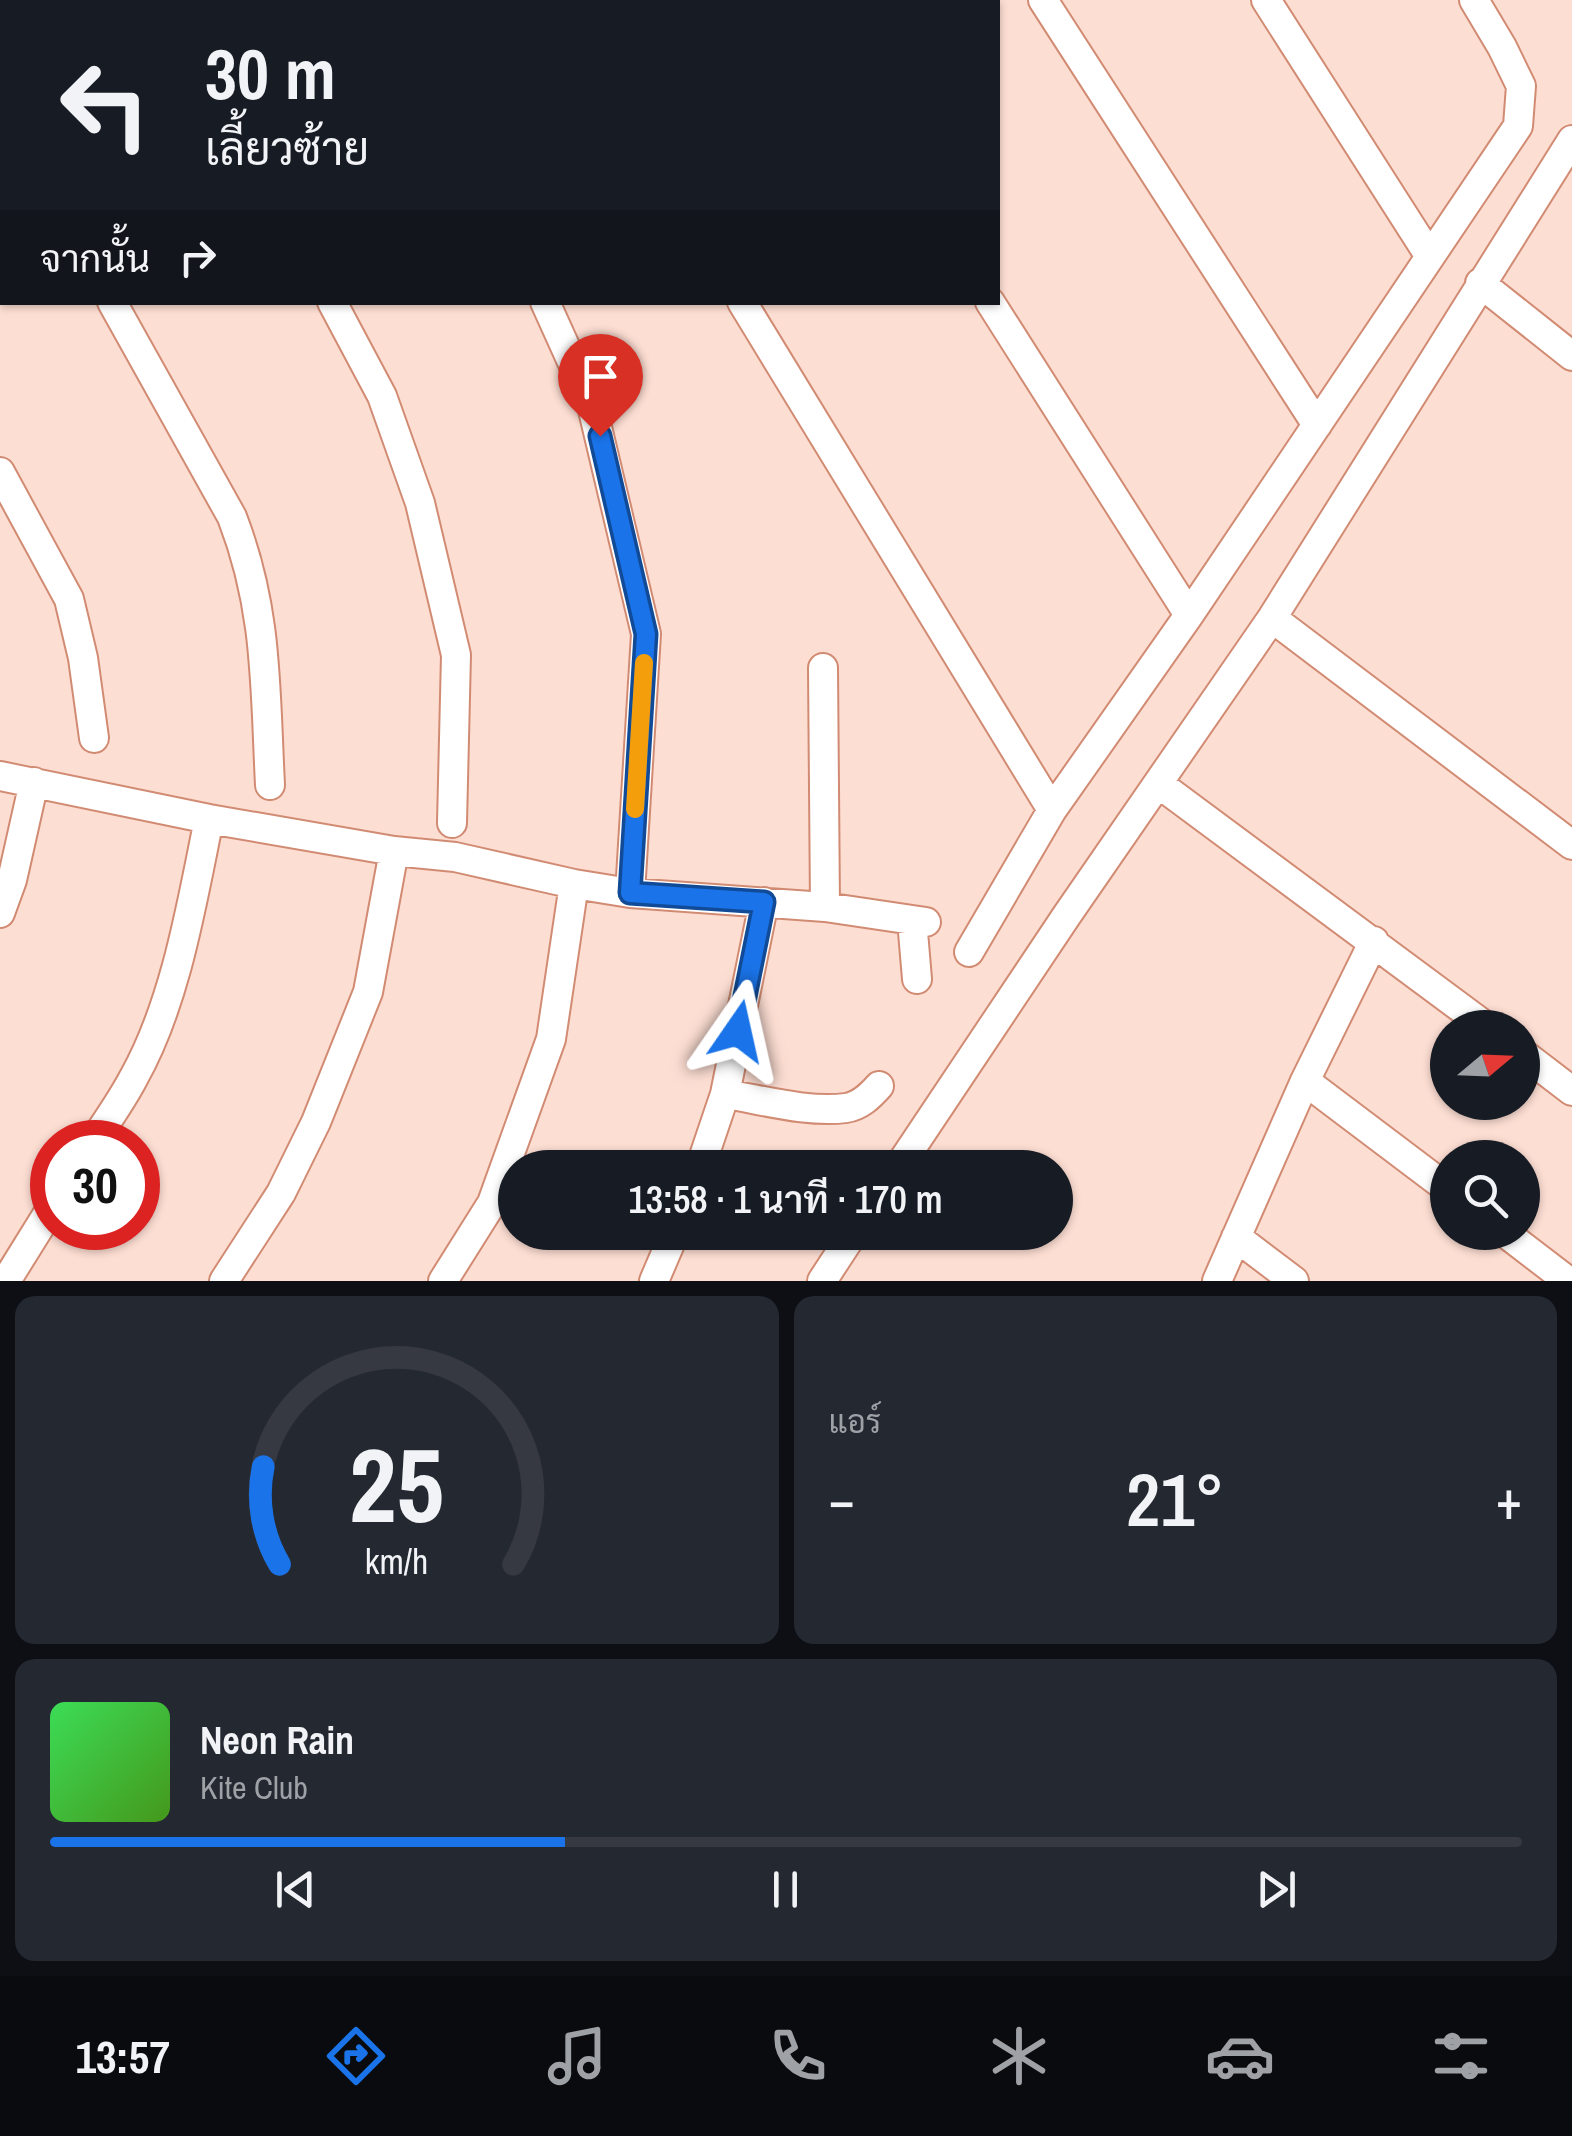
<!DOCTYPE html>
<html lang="th">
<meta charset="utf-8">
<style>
:root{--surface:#171b24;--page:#242831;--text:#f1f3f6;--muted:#9ea1a6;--line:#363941;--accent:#1a73e8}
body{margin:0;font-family:"Archivo Narrow",Sarabun,sans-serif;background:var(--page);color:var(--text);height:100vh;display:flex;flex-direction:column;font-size:38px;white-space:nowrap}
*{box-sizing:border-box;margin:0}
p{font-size:32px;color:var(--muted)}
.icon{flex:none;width:55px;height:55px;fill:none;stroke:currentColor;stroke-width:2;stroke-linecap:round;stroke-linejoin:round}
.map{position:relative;height:1281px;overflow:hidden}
.panel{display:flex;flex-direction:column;gap:15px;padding:15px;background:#0d0f14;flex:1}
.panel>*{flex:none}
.hud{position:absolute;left:0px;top:0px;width:1000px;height:305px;box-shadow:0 2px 8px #0004;background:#171b24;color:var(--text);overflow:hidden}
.needle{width:65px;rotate:71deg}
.fabs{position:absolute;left:1430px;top:1010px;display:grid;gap:20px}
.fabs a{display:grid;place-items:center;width:110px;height:110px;border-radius:50%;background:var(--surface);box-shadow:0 2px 8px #0004;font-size:50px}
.speed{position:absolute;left:30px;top:1120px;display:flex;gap:20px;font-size:50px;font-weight:700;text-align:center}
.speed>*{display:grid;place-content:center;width:130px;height:130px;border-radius:50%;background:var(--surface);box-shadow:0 2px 8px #0004;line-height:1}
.speed .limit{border:15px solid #d22;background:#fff;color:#111}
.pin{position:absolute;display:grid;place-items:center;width:85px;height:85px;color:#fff;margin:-102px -42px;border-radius:50% 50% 50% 0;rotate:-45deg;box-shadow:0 0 10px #0007}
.pin .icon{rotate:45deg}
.me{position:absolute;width:110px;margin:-55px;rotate:11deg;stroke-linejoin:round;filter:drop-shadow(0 0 8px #0008)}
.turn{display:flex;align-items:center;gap:35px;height:210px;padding:0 40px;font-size:45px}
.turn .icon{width:130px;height:130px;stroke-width:2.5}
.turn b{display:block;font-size:70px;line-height:85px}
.then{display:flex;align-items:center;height:95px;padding:0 40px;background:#0003;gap:20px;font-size:38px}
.big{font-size:75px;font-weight:600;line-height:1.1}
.panel .widget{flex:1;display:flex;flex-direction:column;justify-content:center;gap:15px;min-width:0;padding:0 35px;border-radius:20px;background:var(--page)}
.panel .dial{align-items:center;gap:0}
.dial svg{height:260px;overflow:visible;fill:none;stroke:var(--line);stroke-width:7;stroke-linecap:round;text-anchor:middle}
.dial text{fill:var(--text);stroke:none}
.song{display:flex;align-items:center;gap:30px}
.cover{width:120px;height:120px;border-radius:15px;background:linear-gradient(135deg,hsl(130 70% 55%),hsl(100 70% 35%))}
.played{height:10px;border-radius:5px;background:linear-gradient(90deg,var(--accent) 35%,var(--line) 35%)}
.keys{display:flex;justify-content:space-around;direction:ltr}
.heat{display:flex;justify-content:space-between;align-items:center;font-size:55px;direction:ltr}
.panel .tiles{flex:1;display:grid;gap:15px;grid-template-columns:1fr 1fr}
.widget:last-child{grid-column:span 2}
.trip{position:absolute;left:498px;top:1150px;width:575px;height:100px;border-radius:50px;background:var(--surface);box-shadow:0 2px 8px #0004;font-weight:600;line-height:100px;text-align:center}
.menu{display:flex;height:160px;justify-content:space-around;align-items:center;background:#090b0e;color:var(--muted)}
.menu .icon{width:70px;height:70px}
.menu .active{color:var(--accent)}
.menu b{font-size:45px;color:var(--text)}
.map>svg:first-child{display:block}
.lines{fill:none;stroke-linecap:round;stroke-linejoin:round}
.minor-casing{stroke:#d28b73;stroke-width:32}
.minor{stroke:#fff;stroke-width:28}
.route-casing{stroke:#114b97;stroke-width:25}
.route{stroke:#1a73e8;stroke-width:18}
.slow{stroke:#f59e0b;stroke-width:18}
</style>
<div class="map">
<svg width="1572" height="1281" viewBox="0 0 1572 1281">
<rect width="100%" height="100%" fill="#fdded3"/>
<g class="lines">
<defs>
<path id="minor" d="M363,0L365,2
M558,0L560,2
M798,0L800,2
M1043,0L1317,425
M1266,0L1429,255
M127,2L132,0
M0,72L2,70
M0,103L2,108
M1480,283L1572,356
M112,302L232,517C268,610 265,688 270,785
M332,302L382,396L420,503L456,655L452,823
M545,302L592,406L646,634L630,893
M742,302L1052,810
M990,302L1189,615
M0,472L69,599L83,658L94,738
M1272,618L1572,845
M823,668L825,907
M0,776L209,819L394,851L455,857L574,884L630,893L825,907L926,922
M1159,784L1488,1028
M0,913L12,880L34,782
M912,920L917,979
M969,952L1052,810L1189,615L1518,126L1521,86L1502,47L1474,0
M1522,1053L1572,1091
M1305,1081L1448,1189
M725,1094C763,1100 808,1113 846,1108C860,1106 870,1096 879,1086
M93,1142C107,1121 122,1100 134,1077C176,1002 192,902 209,819
M700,1168L725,1094L764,902
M898,1168L1067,915L1272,618L1572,140
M1504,1232L1568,1281
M1236,1237L1294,1281
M6,1281L52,1207
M224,1281L281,1193L316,1122L368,992L394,851
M443,1281L492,1203L551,1039L574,884
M654,1281L675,1232
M822,1281L854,1232
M1217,1281L1305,1081L1374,941"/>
</defs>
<use href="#minor" class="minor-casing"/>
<use href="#minor" class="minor"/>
</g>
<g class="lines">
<defs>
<path id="route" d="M600,436L646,634L630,893L764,902L738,1031"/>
</defs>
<use href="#route" class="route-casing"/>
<use href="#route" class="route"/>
<path class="slow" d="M635,809L644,663"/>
</g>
</svg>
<div class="fabs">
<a><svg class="needle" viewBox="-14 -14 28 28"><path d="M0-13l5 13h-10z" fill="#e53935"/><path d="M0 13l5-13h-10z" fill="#9ea1a6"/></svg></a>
<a><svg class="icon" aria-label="search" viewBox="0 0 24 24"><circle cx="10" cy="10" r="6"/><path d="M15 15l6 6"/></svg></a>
</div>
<div class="speed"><div class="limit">30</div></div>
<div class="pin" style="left:600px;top:436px;background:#d93025"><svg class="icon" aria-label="arrive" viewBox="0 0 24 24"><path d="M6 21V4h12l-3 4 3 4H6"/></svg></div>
<svg class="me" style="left:738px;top:1031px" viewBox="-20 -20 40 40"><path d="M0-17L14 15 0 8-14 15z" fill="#1a73e8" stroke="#fff" stroke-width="4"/></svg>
<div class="trip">13:58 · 1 นาที · 170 m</div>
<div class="hud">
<div class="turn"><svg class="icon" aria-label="left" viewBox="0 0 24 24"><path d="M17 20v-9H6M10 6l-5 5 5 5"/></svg><div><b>30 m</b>เลี้ยวซ้าย</div></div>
<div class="then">จากนั้น<svg class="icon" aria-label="right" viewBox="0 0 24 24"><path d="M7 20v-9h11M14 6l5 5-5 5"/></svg></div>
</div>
</div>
<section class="panel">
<div class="tiles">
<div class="widget dial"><svg viewBox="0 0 100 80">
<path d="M14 69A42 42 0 1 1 86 69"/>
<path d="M14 69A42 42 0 0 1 9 39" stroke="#1a73e8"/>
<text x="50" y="56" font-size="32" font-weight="700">25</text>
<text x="50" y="72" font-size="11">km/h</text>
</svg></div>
<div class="widget"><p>แอร์</p>
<div class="heat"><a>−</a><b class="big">21°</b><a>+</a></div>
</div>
<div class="widget">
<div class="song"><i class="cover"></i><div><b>Neon Rain</b><p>Kite Club</p></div></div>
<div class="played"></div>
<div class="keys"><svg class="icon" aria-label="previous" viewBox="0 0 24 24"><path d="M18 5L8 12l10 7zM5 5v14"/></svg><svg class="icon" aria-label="pause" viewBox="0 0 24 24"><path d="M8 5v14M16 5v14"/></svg><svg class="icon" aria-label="next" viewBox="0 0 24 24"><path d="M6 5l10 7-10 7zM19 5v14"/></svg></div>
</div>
</div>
</section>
<nav class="menu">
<b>13:57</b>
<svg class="icon active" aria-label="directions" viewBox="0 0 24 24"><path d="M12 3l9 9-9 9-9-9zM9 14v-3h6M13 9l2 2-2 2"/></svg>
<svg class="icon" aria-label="music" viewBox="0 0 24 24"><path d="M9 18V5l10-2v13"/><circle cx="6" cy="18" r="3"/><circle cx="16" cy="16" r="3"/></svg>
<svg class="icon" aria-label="phone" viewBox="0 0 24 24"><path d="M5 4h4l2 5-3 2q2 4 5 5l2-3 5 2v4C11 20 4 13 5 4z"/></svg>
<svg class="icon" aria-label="climate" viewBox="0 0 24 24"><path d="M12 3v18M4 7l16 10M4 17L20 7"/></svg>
<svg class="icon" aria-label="car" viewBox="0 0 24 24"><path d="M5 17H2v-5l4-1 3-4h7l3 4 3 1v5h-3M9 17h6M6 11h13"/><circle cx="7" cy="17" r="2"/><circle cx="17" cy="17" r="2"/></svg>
<svg class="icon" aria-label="filters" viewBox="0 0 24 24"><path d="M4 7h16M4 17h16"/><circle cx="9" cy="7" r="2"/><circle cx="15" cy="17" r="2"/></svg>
</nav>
